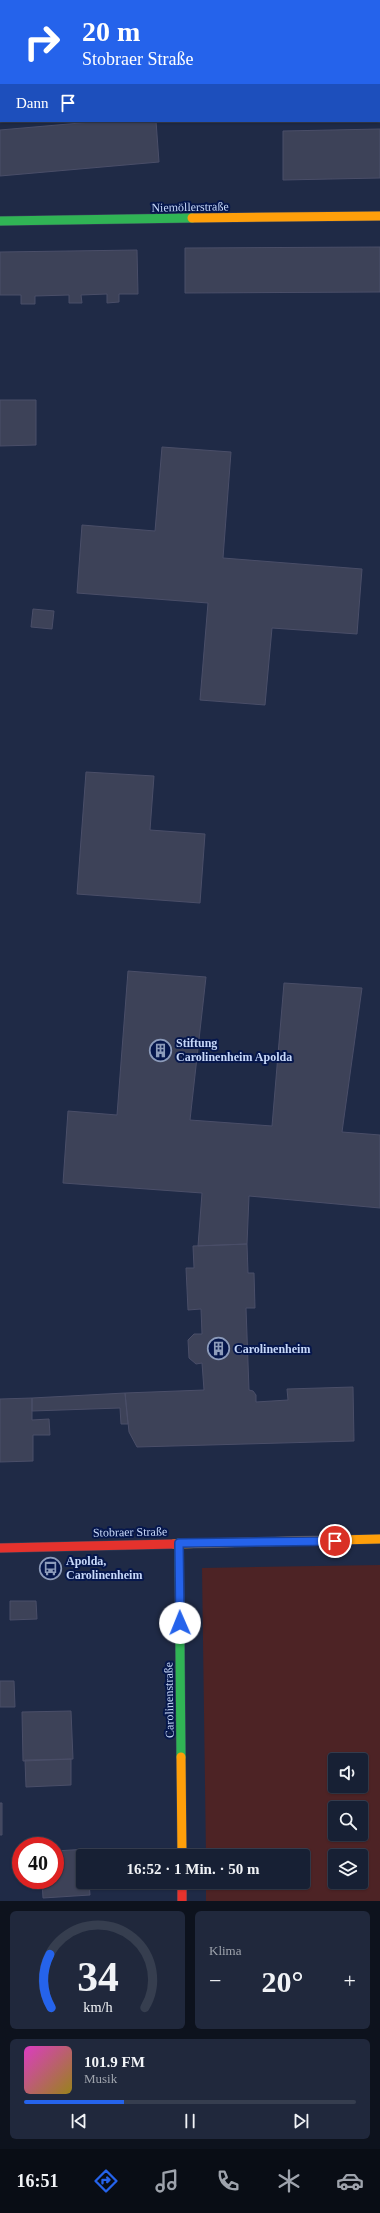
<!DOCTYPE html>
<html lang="de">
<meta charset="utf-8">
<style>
:root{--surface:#172034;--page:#20283c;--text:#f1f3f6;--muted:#9ea3ac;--line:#363e4f;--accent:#2563eb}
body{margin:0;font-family:Georgia,serif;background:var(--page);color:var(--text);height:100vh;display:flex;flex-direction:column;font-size:15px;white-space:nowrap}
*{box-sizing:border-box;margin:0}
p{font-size:13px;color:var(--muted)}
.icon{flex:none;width:22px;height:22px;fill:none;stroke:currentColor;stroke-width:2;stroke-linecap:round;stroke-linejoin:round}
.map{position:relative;height:1901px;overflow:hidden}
.details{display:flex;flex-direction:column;gap:10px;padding:10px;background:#0d121d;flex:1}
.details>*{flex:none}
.banner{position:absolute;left:0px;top:0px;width:380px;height:122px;box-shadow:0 1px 3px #0004,0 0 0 1px var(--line);background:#2563eb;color:#fff;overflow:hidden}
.controls{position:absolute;left:328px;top:1753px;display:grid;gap:8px}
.controls a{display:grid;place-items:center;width:40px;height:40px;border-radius:4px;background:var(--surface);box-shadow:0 1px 3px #0004,0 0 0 1px var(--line);font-size:20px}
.speed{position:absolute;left:12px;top:1837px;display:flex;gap:8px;font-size:20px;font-weight:700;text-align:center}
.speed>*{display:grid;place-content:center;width:52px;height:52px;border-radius:50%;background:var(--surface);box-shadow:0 1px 3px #0004,0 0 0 1px var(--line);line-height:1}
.speed .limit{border:6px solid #d22;background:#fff;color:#111}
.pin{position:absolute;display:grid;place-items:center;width:34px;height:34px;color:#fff;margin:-17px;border:2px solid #fff;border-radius:50%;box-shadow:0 1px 4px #0007}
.me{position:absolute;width:44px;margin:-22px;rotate:359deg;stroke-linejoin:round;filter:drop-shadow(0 0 3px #0008)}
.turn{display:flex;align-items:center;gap:14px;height:84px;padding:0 16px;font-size:18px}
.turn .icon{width:52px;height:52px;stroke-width:2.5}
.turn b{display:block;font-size:28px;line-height:34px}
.then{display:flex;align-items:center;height:38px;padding:0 16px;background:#0003;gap:8px;font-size:15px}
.big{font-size:30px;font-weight:600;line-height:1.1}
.details .tile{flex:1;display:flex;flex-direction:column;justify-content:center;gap:6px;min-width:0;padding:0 14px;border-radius:6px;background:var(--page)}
.details .dial{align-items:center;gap:0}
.dial svg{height:104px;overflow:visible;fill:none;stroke:var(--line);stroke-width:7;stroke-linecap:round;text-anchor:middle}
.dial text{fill:var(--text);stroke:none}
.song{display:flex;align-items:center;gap:12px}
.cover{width:48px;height:48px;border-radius:6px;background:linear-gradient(135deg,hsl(310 70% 55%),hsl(50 70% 35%))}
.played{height:4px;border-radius:2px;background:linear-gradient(90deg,var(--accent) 30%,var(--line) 30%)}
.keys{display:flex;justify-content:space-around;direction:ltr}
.heat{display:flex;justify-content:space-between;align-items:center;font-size:22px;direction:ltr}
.details .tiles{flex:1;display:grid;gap:10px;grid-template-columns:1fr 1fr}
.tile:last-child{grid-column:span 2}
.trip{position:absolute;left:76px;top:1849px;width:234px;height:40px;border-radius:4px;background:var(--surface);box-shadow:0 1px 3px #0004,0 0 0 1px var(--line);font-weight:600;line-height:40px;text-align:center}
.menu{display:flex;height:64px;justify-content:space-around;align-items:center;background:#090d15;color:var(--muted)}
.menu .icon{width:28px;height:28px}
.menu .on{color:var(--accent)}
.menu b{font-size:18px;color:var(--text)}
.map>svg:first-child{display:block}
.green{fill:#4d2325;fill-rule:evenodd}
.building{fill:#3d4258;stroke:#4a4e68}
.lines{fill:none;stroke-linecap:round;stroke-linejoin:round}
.fast-casing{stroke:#3a445c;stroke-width:10}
.slow-casing{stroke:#3a445c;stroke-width:10}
.jam-casing{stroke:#3a445c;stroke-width:10}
.fast{stroke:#30b455;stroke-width:9}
.slow{stroke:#ff9f0a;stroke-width:9}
.jam{stroke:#e5322d;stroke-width:9}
.route-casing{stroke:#184099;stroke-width:10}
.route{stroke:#2563eb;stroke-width:7}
.labels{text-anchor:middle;stroke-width:4;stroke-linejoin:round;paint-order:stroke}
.street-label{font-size:12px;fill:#c7d8f9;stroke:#06174c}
.poi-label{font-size:12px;font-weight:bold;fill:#c7d8f9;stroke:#06174c;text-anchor:start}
</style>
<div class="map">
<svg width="380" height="1901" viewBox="0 0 380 1901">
<rect width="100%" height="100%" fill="#1f2a46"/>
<path class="green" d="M380,1565V1901H206V1882H303V1856H206L202,1568ZM335,1760H361V1786H335ZM335,1808H361V1834H335ZM335,1856H361V1882H335Z"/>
<path class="building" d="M103,121H156L159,162L0,176V130Z
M380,129V178L283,180V131Z
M380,247V292L185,293V248Z
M137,250L138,294H119V302L107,303V294L81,295L82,303H69V295L35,296V304H21V295H0V252Z
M0,400H36V445L0,446Z
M162,447L231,452L223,558L362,569L357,634L272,628L265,705L200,700L208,603L77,593L82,525L155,531Z
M33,609L54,611L52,629L31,627Z
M86,772L154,776L150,830L205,834L200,903L77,894Z
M128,971L206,977L190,1120L272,1126L284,983L362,988L342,1132L380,1135V1208L249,1196L247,1244L198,1246L202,1193L63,1183L68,1111L117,1115Z
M247,1244L248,1273H254L255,1308H246L249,1390L253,1391L256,1395V1402L288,1400L287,1389L353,1387L354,1441L137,1447L129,1432L125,1393L204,1390L202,1363L196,1364L189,1358L188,1340L194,1334H202L201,1309L188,1310L186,1268H194L193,1246Z
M125,1393L128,1424H121L120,1408L32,1411V1398Z
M32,1398V1420L49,1419L50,1435H33V1461L0,1462V1399Z
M10,1601H36L37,1619L10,1620Z
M0,1681H14L15,1707H0Z
M71,1711L73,1759L23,1761L22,1712Z
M71,1759V1785L26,1787L25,1760Z
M0,1803H2V1835H0Z
M88,1849V1856H83V1882H89L90,1895L43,1898L42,1880H55V1851Z"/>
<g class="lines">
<defs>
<path id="fast" d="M0,221L192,218
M179,1543L181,1757"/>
<path id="slow" d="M192,218L380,216
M174,1544L380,1539
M181,1757L182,1856"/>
<path id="jam" d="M0,1548L174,1544
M182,1882V1901"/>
</defs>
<use href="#fast" class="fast-casing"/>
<use href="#slow" class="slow-casing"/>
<use href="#jam" class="jam-casing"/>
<use href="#fast" class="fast"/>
<use href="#slow" class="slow"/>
<use href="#jam" class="jam"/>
</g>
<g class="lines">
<defs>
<path id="route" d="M180,1623L179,1543L335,1541"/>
</defs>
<use href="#route" class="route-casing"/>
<use href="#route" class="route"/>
</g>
<defs>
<symbol id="building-ring" viewBox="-11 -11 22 22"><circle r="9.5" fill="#06174c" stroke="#8c9bba" stroke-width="1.5"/><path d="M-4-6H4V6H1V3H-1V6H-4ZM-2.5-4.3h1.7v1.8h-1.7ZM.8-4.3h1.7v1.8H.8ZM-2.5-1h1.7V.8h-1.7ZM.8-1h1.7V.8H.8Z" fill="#8c9bba"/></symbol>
<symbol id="bus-ring" viewBox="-11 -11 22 22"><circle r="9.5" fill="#06174c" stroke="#8c9bba" stroke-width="1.5"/><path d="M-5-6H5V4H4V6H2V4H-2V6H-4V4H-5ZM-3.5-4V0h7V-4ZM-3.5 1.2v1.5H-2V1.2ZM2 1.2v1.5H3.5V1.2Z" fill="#8c9bba"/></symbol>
</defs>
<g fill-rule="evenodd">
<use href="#building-ring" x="148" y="1038" width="25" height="25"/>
<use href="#building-ring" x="206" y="1336" width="25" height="25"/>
<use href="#bus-ring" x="38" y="1556" width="25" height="25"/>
</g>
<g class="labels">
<g class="street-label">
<text transform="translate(190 207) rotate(-1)" y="4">Niemöllerstraße</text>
<text transform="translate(130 1532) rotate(-1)" y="4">Stobraer Straße</text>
<text transform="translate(169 1700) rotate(-91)" y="4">Carolinenstraße</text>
</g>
<g class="poi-label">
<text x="176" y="1047">Stiftung<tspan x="176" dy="14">Carolinenheim Apolda</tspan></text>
<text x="234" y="1353">Carolinenheim</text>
<text x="66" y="1565">Apolda,<tspan x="66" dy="14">Carolinenheim</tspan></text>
</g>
</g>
</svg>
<div class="controls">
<a><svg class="icon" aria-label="sound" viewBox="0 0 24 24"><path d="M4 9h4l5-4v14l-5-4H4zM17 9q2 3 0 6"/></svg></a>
<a><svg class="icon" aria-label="search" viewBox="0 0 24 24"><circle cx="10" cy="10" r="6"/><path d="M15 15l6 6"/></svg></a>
<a><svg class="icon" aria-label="layers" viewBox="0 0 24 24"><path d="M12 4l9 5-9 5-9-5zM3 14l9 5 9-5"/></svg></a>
</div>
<div class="speed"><div class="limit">40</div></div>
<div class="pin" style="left:335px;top:1541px;background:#d93025"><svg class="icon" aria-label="arrive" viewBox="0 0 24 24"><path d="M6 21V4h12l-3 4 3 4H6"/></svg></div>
<svg class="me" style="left:180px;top:1623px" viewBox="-20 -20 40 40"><circle r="19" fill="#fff"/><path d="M0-13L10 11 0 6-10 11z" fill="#2563eb"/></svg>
<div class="trip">16:52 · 1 Min. · 50 m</div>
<div class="banner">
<div class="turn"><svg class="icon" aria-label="right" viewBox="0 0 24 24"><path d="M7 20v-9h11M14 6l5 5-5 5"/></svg><div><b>20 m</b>Stobraer Straße</div></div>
<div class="then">Dann<svg class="icon" aria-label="arrive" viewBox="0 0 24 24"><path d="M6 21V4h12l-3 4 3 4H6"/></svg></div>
</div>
</div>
<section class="details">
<div class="tiles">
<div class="tile dial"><svg viewBox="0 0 100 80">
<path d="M14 69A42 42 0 1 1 86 69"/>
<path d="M14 69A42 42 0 0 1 13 28" stroke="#2563eb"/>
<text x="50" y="56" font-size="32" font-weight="700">34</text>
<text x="50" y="72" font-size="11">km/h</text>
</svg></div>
<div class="tile"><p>Klima</p>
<div class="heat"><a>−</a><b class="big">20°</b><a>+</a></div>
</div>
<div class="tile">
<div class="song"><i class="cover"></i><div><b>101.9 FM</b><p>Musik</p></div></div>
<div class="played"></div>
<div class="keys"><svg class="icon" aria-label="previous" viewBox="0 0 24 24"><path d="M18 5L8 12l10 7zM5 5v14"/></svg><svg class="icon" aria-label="pause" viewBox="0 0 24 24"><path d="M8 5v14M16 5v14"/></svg><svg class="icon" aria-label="next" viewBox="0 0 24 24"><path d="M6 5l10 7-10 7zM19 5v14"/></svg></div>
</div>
</div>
</section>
<nav class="menu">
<b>16:51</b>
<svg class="icon on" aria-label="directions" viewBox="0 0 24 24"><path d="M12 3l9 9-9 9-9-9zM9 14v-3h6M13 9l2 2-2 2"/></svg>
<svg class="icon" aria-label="music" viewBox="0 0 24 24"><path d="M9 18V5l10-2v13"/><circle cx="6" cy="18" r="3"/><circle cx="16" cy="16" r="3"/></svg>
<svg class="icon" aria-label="phone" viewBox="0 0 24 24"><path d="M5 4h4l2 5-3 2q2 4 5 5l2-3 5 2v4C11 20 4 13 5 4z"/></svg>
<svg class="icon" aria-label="climate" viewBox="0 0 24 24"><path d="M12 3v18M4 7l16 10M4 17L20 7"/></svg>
<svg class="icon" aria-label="car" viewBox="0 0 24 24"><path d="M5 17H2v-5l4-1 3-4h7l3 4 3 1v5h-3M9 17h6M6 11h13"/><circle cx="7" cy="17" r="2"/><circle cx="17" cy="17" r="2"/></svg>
</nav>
